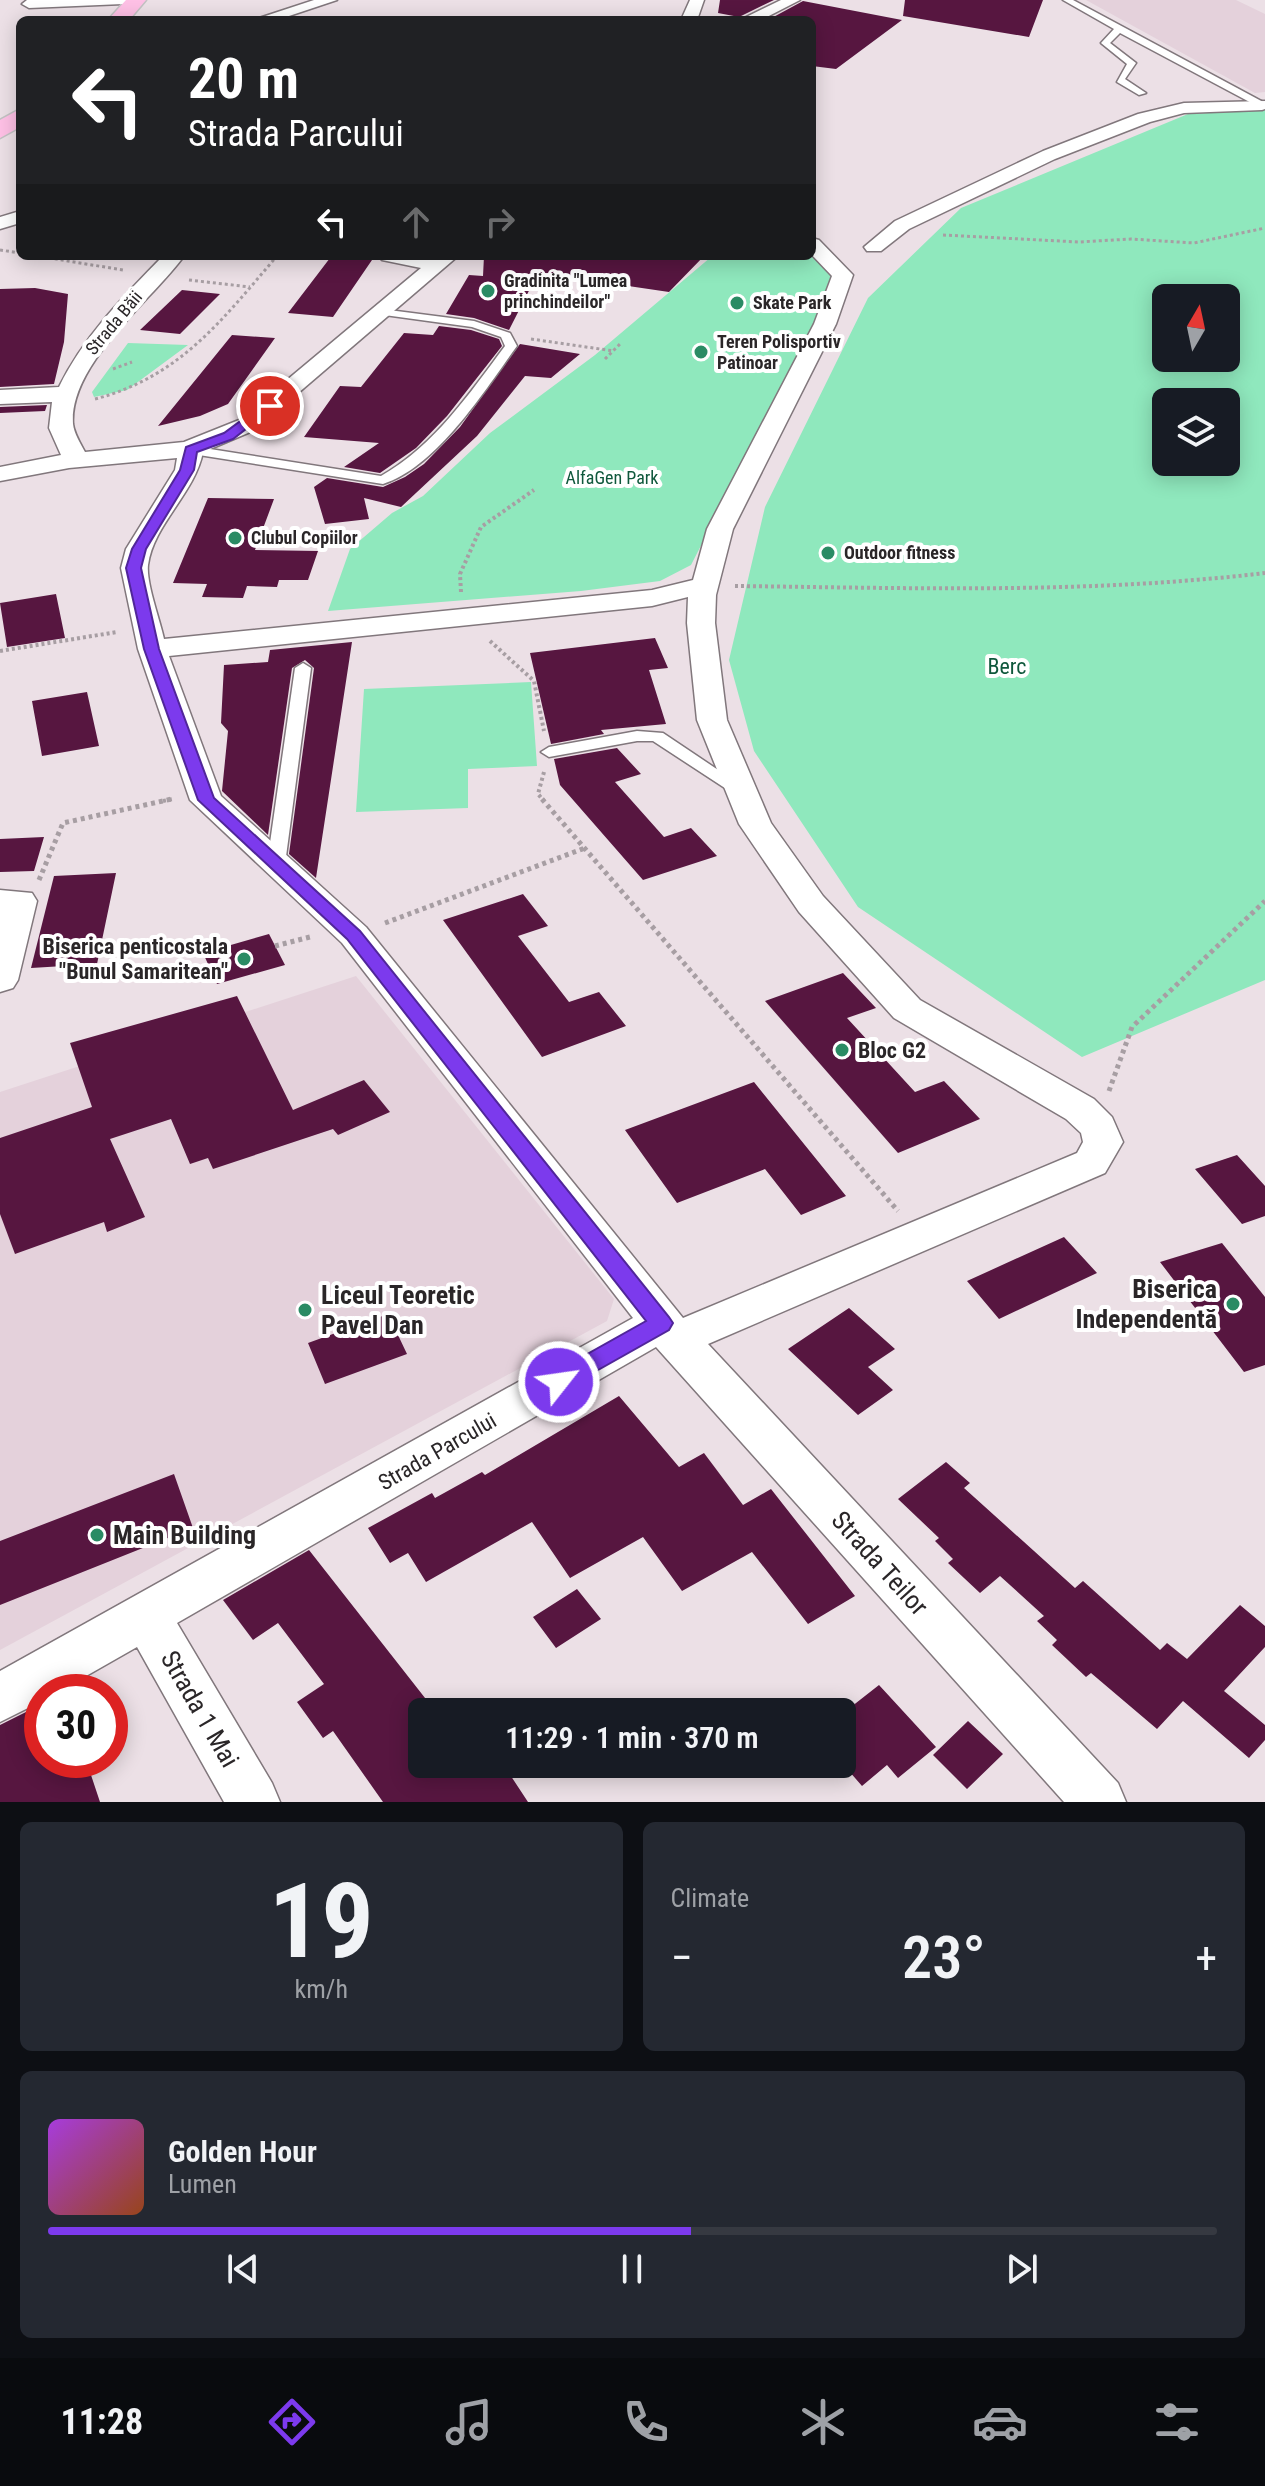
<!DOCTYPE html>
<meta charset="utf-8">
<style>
:root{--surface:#171b24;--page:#242831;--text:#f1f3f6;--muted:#9ea1a6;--line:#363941;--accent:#7c3aed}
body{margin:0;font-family:"Roboto Condensed",sans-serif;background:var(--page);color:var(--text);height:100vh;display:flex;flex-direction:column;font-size:30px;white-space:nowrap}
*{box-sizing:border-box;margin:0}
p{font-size:26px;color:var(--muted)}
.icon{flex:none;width:44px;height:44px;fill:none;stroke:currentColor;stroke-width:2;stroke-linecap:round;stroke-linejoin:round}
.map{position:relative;height:1802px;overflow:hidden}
.panel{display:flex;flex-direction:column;gap:20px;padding:20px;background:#0d0f14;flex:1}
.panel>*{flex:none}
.top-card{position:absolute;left:16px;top:16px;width:800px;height:244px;border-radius:12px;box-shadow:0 4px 20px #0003;background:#202124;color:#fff;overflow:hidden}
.needle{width:52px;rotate:9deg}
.tools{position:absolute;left:1152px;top:284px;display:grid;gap:16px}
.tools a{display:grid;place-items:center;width:88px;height:88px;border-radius:12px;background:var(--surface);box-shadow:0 4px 20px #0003;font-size:40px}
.speed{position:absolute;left:24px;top:1674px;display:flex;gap:16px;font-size:40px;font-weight:700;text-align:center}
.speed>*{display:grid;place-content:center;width:104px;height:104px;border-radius:50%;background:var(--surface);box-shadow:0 4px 20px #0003;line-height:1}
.speed .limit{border:12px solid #d22;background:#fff;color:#111}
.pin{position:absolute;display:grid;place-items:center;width:68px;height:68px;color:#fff;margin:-34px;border:4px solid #fff;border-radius:50%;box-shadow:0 2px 8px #0007}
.me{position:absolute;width:88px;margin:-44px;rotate:60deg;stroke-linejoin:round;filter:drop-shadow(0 0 6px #0008)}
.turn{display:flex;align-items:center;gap:28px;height:168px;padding:0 40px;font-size:36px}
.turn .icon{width:104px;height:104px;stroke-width:2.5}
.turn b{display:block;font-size:56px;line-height:68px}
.lanes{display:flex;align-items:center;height:76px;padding:0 40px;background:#0003;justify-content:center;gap:40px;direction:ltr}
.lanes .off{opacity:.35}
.big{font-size:60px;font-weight:600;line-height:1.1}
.panel .tile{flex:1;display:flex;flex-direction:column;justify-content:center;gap:12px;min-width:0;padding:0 28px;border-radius:12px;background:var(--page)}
.panel .dial{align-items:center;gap:0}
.dial b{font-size:104px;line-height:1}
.song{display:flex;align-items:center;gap:24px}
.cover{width:96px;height:96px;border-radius:12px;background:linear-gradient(135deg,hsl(280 70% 55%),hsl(20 70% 35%))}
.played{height:8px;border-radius:4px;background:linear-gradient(90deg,var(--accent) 55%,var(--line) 55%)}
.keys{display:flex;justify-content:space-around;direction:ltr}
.heat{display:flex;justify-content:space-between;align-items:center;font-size:44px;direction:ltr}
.panel .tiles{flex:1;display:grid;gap:20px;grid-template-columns:1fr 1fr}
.tile:last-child{grid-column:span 2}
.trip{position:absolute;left:408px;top:1698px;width:448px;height:80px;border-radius:12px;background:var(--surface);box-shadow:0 4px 20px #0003;font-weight:600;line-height:80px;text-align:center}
.tab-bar{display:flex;height:128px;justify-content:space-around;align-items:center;background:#090b0e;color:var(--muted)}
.tab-bar .icon{width:56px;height:56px}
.tab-bar .selected{color:var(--accent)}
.tab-bar b{font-size:36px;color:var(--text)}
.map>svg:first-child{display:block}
.built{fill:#e4d1db}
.green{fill:#8fe8bd;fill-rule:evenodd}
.building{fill:#571640}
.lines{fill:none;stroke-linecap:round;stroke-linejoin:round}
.service-casing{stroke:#81777c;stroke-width:3}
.minor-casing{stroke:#81777c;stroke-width:3}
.primary-casing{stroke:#c3c2c3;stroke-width:3}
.path-far2{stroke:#a79ea3;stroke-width:3;stroke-dasharray:3 3;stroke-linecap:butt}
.path-far1{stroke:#a79ea3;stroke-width:4;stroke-dasharray:3 3;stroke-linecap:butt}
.path{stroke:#a79ea3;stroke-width:5;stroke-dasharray:4 4;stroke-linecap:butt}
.service{fill:#fff;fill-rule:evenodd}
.minor{fill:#fff;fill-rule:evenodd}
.primary{fill:#fec0e5;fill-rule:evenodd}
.route{fill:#7c3aed;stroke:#51269a;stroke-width:2}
.poi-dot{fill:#2a8b64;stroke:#fff;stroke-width:3}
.labels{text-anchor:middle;stroke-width:8;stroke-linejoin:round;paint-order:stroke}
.far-poi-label{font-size:18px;font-weight:bold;fill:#2a2628;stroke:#fff;text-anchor:start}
.far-street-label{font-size:18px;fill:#2a2628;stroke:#fff}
.far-park-label{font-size:18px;fill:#0f583c;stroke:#fff}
.park-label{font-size:22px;fill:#0f583c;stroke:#fff}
.poi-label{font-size:22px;font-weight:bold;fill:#2a2628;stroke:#fff;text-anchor:end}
.street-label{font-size:22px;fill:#2a2628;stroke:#fff}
.near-poi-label{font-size:26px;font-weight:bold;fill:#2a2628;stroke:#fff;text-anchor:start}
.near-street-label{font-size:26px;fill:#2a2628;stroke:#fff}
</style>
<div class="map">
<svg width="1265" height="1802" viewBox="0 0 1265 1802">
<rect width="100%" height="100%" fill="#ece0e6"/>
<path class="built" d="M1086,0H1236L1265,14V92L1255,93Z
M356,976L614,1299L607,1321L0,1650V1092Z"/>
<path class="green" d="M1265,110V980L1082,1057L858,907L754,751L729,660L765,507L868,298L961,208L1188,114ZM1226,298V358H1166V298ZM1166,402H1226V462H1166Z
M812,251L836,278L835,285L691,565L660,581L581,591L328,611L350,549L392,513L423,496L490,433L595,355L711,257L812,256Z
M128,343L188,345L127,390L94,397L92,392Z
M531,682L537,766L468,769V808L356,812L364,689Z"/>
<path class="building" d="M720,0H774L739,17L718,13Z
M905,0H1043L1029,37L903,16Z
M803,1L902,20L836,69L812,66V20H768Z
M484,256H704L669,292L540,273V269L509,330L474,318L446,314L469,275L483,276Z
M330,258L372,260L333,317L288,313Z
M35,288L68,294L64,342L54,384L0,387V289Z
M182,290L220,294L180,334L140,330Z
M439,326L471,330L499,339L502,346L447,416L416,448L380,473L344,467L379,443L304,437L340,386L361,387L404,333L433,335Z
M232,335L275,338L228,404L200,416L158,426Z
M520,344L580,354L551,378L525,376L477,436L401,507L364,498L369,519L325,524L314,487L327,478L383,487L405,477L424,464L460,427Z
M47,405L45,411L0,413V407Z
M208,498L274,499L255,550L318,551L308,580H279L277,587L247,586L243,598L202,597L207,584L173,583Z
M56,594L65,638L7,647L0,603Z
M655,638L668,668L649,670L666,724L601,730L604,734L551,744L530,653Z
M352,642L316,878L289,854L314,668L305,660L292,668L268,835L222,791L228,731L221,723L224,665L268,662L270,650Z
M87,692L99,746L42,756L32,701Z
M617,748L641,774L615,782L664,837L691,828L717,856L643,880L560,785L554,759Z
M44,837L34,871L0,872V839Z
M116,873L97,964L31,968L54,876Z
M523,894L548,926L518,936L569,1002L599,992L626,1026L542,1057L443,920Z
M269,934L285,965L217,984L203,953Z
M843,973L876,1008L847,1018L915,1092L944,1081L980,1119L898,1153L765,1001Z
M237,996L293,1110L364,1080L390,1112L338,1135L333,1129L213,1169L208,1158L190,1164L171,1119L110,1139L145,1217L107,1232L104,1222L15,1254L0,1214V1138L92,1107L70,1043Z
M754,1082L846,1196L801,1215L765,1169L677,1203L625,1130Z
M1237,1155L1265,1186V1216L1242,1224L1195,1169Z
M1064,1237L1097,1273L999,1319L967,1281Z
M1222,1243L1265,1297V1365L1244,1372L1160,1262Z
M849,1308L895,1349L868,1367L893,1390L858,1415L788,1349Z
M388,1314L407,1354L325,1384L308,1343Z
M619,1396L679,1467L704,1453L743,1505L771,1489L855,1596L808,1624L752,1552L682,1591L643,1537L570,1578L532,1522L426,1582L408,1553L390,1563L368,1528L432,1493L435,1498L482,1472L485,1475Z
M946,1462L970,1483L964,1488L1075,1588L1083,1581L1160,1650L1167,1643L1187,1659L1240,1605L1265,1626V1647L1224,1691L1265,1725V1740L1249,1758L1183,1701L1157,1729L1091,1673L1086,1677L1052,1645L1057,1640L1037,1621L1044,1616L1000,1576L980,1593L948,1563L953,1559L935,1541L939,1538L898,1499Z
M174,1474L193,1528L0,1605V1541Z
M309,1550L436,1712H422V1764H503L528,1802H383L333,1731L323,1738L297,1702L324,1684L278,1623L253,1640L223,1600Z
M577,1589L601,1619L556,1648L533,1617Z
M879,1685L936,1747L898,1778L887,1765L862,1786L842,1763V1714Z
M42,1704V1760H86L100,1802H0V1725Z
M968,1721L1003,1754L967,1789L933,1755Z"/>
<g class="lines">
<defs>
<path id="service" d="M1063,0H1073L1265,103V107H1259L1120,33L1110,43L1136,63L1125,79L1146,93L1139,95L1117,82L1127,64L1101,43L1114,29Z
M381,309L474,321L510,333L517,346C485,390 437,467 383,484L186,453V447L191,446L381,476C434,446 469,394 505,346L501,337L472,327L377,314V310Z
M303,663L311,668L285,864L276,869L267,864L295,668Z
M637,731L663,733L748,790L740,795L734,794L653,741H637L549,757L541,752L549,747Z"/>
<path id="minor" d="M130,0L123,4L29,8L22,4L27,0Z
M314,0H337L277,20H253Z
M690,0H704L697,20H681Z
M781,0H800L761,20H740Z
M1265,101V109L1262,110L1184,113L1150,122L1055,159L909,229L881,251H867L864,247L895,221L1043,151L1138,114L1184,103Z
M20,211V223L0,229V217Z
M812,238L819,240L853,275L836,324L733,529L716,595L715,623L727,720L771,823L823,896L920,1000L1094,1099L1112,1117L1123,1142L1105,1173L708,1344L1118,1783L1126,1802H1064L656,1347L177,1623L272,1783L280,1802H224L137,1647L58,1692H42V1701L0,1722V1671L633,1318L342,943L190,800L138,649L121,568L126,549L175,470L177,458L69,468L0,481V467L61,455L49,428L52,402L0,404V390L59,387C84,336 123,297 163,256H184C152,300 69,364 73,424C74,433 80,443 85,452L184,442L239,420L421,268L382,260L379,256H458L255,430L203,452C195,493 153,525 148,565C146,583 160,620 164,639L652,590L693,580L707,529L814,324L832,276L812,255ZM688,597L687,623L697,720L739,824L799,912L894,1018L1066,1119L1081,1133L1083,1142L1077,1153L683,1318L366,927L221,796L169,656L652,606Z
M0,890L32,893L37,901L18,980L13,988L0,992Z"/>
<path id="primary" d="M126,0H146L129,20H108Z
M20,109V127L0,138V120Z"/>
</defs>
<use href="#service" class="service-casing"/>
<use href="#minor" class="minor-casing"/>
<use href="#primary" class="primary-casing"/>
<path class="path-far2" d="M943,235L1079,242L1131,239L1194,243L1265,228
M0,250L20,253
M37,256L123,270
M189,280L250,287
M531,339L614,351
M605,359L622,342
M113,369L132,362
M95,399C180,377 222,320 277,256"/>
<path class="path-far1" d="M735,586C912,588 1089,594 1265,573
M461,592L460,574L481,527L534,490
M490,641L534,681L544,731
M0,651L117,632
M544,772L538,794L544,801
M163,801L173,799"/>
<path class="path" d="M542,799L898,1211
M39,880L63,823L172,799
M385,923L585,848
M275,946L310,937
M1109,1091L1132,1027L1265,901"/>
<use href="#service" class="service"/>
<use href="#minor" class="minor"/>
<use href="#primary" class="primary"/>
</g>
<path class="route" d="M265,403L276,406L233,439L197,452L194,470L146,549L141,568L159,649L214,798L360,931L669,1317L673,1323L669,1330L559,1392L550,1389L547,1382L550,1375L646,1321L347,939L198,800L144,649L126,568L132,549L180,470L186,447L224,433Z"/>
<g class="poi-dot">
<circle cx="488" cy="291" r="8"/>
<circle cx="737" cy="303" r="8"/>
<circle cx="701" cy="352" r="8"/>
<circle cx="235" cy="538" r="8"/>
<circle cx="828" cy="553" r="8"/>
<circle cx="244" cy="959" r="8"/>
<circle cx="842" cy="1050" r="8"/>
<circle cx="1233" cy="1304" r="8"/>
<circle cx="305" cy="1310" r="8"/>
<circle cx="97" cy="1535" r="8"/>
</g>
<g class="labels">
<g class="far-poi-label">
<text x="504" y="287">Gradinita "Lumea<tspan x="504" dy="21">princhindeilor"</tspan></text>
<text x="753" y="309">Skate Park</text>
<text x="717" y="348">Teren Polisportiv<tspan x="717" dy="21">Patinoar</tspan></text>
<text x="251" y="544">Clubul Copiilor</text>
<text x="844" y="559">Outdoor fitness</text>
</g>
<g class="far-street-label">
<text transform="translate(114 323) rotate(-50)" y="6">Strada Băii</text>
</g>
<g class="far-park-label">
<text x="612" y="484">AlfaGen Park</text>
</g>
<g class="park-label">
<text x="1007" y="674">Berc</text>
</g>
<g class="poi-label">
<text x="228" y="954">Biserica penticostala<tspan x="228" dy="25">"Bunul Samaritean"</tspan></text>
<text x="858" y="1058" text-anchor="start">Bloc G2</text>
</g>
<g class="street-label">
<text transform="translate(437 1451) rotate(-30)" y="8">Strada Parcului</text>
</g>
<g class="near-poi-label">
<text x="1217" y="1298" text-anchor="end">Biserica<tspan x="1217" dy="30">Independentă</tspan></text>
<text x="321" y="1304">Liceul Teoretic<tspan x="321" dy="30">Pavel Dan</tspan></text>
<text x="113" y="1544">Main Building</text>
</g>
<g class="near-street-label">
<text transform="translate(880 1563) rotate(48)" y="9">Strada Teilor</text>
<text transform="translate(200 1709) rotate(60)" y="9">Strada 1 Mai</text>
</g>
</g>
</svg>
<div class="tools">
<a><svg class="needle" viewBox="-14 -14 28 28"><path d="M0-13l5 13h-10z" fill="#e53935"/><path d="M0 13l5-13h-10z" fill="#9ea1a6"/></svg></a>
<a><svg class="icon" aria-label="layers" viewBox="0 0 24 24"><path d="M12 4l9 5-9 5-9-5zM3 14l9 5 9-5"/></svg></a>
</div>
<div class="speed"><div class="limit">30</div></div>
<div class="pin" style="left:270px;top:406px;background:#d93025"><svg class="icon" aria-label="arrive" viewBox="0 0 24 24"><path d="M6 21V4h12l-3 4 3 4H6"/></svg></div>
<svg class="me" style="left:559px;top:1382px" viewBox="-20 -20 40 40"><circle r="17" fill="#7c3aed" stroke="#fff" stroke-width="3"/><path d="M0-11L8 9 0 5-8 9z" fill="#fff"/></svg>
<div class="trip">11:29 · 1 min · 370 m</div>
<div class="top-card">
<div class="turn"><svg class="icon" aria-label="left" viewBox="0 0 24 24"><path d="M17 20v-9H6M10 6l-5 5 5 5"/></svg><div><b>20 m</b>Strada Parcului</div></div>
<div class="lanes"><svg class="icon" aria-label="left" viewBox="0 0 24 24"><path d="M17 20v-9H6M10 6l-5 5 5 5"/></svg><svg class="icon off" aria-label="ahead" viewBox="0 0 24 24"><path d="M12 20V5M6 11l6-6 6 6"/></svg><svg class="icon off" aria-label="right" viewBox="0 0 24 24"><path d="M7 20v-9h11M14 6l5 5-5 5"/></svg></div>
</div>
</div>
<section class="panel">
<div class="tiles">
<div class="tile dial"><b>19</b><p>km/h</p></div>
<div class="tile"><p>Climate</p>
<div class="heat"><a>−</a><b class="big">23°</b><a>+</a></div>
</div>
<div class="tile">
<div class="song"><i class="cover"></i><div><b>Golden Hour</b><p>Lumen</p></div></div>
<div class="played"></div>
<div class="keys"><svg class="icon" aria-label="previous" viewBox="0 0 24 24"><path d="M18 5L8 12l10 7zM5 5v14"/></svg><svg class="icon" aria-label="pause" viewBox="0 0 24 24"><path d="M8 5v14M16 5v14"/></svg><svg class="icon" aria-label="next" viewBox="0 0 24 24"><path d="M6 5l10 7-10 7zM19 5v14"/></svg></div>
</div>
</div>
</section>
<nav class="tab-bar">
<b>11:28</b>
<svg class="icon selected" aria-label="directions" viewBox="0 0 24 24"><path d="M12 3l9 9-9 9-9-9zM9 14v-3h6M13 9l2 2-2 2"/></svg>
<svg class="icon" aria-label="music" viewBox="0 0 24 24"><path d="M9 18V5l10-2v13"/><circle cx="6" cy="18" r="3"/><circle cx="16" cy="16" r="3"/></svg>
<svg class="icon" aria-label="phone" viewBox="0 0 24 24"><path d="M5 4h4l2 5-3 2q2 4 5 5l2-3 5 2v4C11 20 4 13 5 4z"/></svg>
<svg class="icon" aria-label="climate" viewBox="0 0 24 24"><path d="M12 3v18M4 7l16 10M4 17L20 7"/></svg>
<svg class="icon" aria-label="car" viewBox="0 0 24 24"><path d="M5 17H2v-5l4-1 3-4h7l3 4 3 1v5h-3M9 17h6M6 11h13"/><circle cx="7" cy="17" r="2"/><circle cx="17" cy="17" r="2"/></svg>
<svg class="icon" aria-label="filters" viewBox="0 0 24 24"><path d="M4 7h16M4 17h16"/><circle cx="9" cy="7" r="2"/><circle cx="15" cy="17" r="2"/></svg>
</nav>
